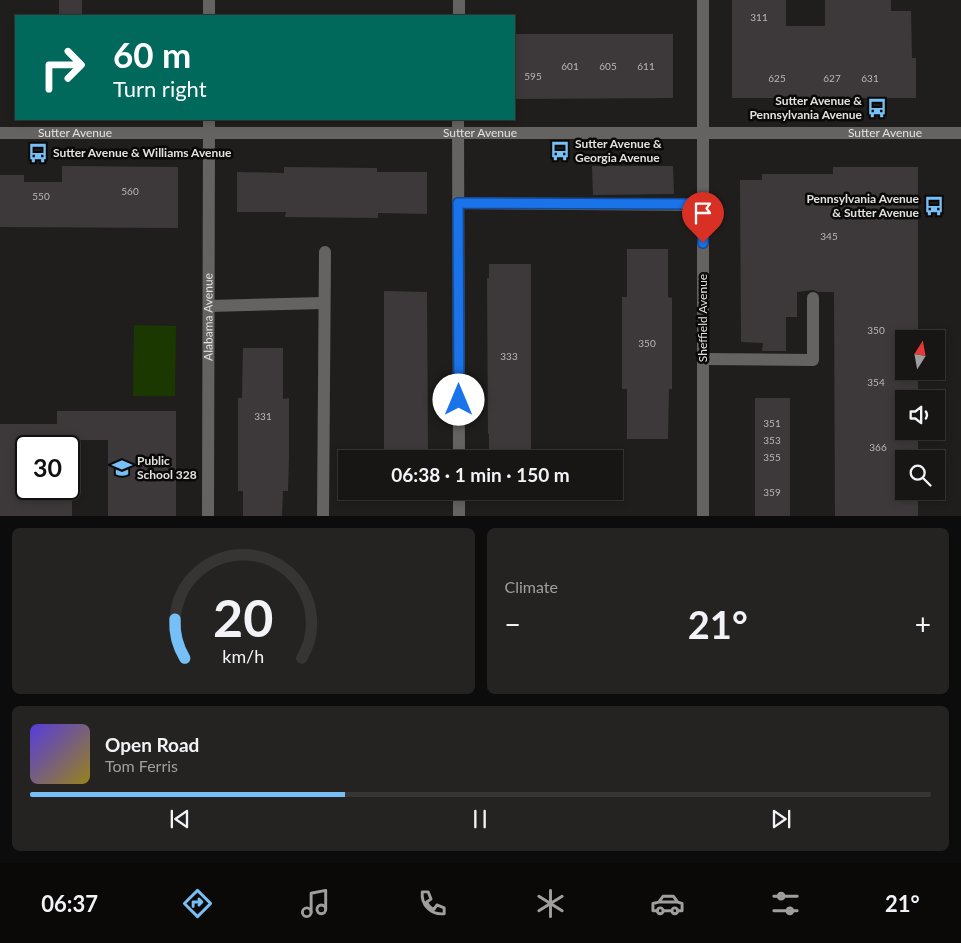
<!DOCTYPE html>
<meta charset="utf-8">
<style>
:root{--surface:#181615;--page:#252322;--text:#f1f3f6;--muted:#9f9fa0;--line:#363534;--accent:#77c0f7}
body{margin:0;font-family:Lato,sans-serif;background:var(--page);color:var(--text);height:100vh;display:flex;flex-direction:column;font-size:19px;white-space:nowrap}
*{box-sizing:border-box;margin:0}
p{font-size:16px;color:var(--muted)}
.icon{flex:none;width:28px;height:28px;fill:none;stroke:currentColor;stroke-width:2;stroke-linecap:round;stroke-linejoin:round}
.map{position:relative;height:516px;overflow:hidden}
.details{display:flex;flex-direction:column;gap:12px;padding:12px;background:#0d0c0c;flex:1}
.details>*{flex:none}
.top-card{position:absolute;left:15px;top:15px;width:500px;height:105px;border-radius:0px;box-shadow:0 2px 8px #0003,0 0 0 1px var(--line);background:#00695c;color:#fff;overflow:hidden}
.needle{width:32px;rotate:11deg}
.buttons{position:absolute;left:895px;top:330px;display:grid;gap:10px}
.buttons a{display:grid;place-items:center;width:50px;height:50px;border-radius:0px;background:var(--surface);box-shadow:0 2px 8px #0003,0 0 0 1px var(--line);font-size:25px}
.speed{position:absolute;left:15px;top:435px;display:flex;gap:10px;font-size:25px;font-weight:700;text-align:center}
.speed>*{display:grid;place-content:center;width:65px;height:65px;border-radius:50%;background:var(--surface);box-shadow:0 2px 8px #0003,0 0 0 1px var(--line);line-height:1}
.speed .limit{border:2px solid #111;border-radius:8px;background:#fff;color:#111}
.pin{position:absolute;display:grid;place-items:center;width:42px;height:42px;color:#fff;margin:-51px -21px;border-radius:50% 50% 50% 0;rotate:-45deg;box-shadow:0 0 5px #0007}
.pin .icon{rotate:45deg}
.me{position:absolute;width:55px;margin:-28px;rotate:0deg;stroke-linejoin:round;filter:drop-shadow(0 0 4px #0008)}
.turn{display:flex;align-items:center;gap:18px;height:105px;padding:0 15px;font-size:22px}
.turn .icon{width:65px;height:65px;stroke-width:2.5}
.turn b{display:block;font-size:35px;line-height:42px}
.big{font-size:38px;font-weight:700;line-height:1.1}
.details .tile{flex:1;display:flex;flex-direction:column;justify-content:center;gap:8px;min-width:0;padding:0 18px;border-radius:8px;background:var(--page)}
.details .dial{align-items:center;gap:0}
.dial svg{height:130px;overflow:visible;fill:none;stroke:var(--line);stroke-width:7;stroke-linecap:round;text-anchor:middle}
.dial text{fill:var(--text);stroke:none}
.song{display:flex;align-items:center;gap:15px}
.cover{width:60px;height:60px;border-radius:8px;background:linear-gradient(135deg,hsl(250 70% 55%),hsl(50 70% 35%))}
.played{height:5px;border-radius:2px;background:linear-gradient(90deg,var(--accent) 35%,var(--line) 35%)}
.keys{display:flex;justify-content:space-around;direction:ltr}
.heat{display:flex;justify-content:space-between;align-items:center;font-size:28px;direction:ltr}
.details .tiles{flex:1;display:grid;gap:12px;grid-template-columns:1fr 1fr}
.tile:last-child{grid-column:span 2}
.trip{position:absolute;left:338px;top:450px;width:285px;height:50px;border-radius:0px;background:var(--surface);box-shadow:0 2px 8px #0003,0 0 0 1px var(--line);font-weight:700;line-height:50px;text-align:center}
.dock{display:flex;height:80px;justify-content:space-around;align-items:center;background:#0a0908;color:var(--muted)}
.dock .icon{width:35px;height:35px}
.dock .selected{color:var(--accent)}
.dock b{font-size:22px;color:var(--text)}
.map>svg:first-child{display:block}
.green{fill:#1a3800}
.building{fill:#3d393b}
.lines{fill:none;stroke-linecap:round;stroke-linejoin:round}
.minor{stroke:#646362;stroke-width:12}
.route-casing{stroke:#114b97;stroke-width:12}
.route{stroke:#1a73e8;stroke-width:9}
.labels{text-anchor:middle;stroke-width:5;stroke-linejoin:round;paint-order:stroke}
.number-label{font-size:10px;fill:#b9b7b6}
.poi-label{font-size:12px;font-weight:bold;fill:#e2e1df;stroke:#090908;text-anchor:start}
.street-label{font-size:12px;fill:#e2e1df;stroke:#090908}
</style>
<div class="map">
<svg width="961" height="516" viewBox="0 0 961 516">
<rect width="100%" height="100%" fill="#201e1c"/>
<path class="green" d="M134,325L176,326L175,396H133Z"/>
<path class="building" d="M59,0H82V16H59Z
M732,0H786V26H825V0H891V11H911L912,58H916V98H732Z
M514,34H673V98L514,99Z
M62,166L178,167V228L0,227V175H24V182H62Z
M592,166H673L674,194L593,195Z
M284,167L377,168V172H427V214L378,213V218L285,217L286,212H237V172L284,173Z
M833,167H918V339H904V371H918V399H904V431H918V459H904V491H918V516H835L834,292H818L813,290L797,292V317H786V351H762L763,343L741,342L740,180H762V174H833Z
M627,249H668V297L672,298V389H669L668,439H627V389H622V297H627Z
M489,264H531V449H489V434H488L487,278H489Z
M384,291L427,292L428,459H384Z
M243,348H283V399L289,398V458L288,491H283L282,516H243V491H238V398H242Z
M755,398H790V516H755Z
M57,411H176V516H108V440H72V446H26V489H72V516H0V424H57Z"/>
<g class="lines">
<g class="minor">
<path d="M209,0V16"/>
<path d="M459,16V0"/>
<path d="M458,119L459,459"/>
<path id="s1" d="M0,133H961"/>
<path d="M459,203L703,205"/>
<path d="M209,306L324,303"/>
<path d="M703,359L813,360V298"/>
<path d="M459,491V516"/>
<path id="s2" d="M208,516L209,119"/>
<path d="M323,516L325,252"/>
<path d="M703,516V0"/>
</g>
</g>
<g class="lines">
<defs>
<path id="route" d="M459,400L458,203L703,204V243"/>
</defs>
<use href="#route" class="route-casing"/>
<use href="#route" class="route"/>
</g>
<defs>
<symbol id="bus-bare" viewBox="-9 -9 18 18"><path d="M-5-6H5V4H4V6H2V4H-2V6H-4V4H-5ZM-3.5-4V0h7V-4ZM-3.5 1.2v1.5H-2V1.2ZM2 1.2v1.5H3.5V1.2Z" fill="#77c0f7" stroke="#090908" stroke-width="2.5" paint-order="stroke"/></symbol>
<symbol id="school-bare" viewBox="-9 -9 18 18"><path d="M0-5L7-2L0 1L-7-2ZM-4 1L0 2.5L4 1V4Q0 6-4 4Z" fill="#77c0f7" stroke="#090908" stroke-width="2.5" paint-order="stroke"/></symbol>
</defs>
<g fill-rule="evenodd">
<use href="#bus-bare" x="863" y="94" width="28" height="28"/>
<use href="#bus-bare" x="546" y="137" width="28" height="28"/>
<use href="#bus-bare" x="24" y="139" width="28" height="28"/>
<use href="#bus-bare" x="920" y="192" width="28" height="28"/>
<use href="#school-bare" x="108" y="454" width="28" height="28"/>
</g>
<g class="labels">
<g class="number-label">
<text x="759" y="21">311</text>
<text x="570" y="70">601</text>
<text x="608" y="70">605</text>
<text x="646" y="70">611</text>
<text x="533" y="80">595</text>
<text x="777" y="82">625</text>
<text x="832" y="82">627</text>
<text x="870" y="82">631</text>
<text x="130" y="195">560</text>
<text x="41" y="200">550</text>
<text x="829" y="240">345</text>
<text x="876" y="334">350</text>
<text x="647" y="347">350</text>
<text x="509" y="360">333</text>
<text x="876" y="386">354</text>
<text x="263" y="420">331</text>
<text x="772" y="427">351</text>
<text x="772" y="444">353</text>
<text x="878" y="451">366</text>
<text x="772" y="461">355</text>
<text x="772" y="496">359</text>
</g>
<g class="poi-label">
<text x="862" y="105" text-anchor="end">Sutter Avenue &amp;<tspan x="862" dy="14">Pennsylvania Avenue</tspan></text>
<text x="575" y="148">Sutter Avenue &amp;<tspan x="575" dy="14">Georgia Avenue</tspan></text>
<text x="53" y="157">Sutter Avenue &amp; Williams Avenue</text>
<text x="919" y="203" text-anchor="end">Pennsylvania Avenue<tspan x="919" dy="14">&amp; Sutter Avenue</tspan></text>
<text x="137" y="465">Public<tspan x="137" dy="14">School 328</tspan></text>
</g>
<g class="street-label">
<text dy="4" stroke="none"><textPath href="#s1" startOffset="75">Sutter Avenue</textPath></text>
<text dy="4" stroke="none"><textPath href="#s1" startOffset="480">Sutter Avenue</textPath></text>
<text dy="4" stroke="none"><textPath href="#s1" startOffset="885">Sutter Avenue</textPath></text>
<text dy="4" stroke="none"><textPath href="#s2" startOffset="199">Alabama Avenue</textPath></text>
<text transform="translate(703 318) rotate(-90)" y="4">Sheffield Avenue</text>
</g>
</g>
</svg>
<div class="buttons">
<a><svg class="needle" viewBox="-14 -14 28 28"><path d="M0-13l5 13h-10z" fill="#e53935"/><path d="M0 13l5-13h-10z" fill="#9f9fa0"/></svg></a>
<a><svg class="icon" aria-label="sound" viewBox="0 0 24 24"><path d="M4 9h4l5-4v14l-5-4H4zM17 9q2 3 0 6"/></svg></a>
<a><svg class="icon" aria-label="search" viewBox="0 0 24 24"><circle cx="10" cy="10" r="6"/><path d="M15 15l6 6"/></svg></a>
</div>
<div class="speed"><div class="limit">30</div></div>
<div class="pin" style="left:703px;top:243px;background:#d93025"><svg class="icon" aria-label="arrive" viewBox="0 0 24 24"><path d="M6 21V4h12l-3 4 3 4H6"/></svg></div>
<svg class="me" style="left:459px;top:400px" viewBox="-20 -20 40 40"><circle r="19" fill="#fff"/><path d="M0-13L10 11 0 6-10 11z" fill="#1a73e8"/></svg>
<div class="trip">06:38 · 1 min · 150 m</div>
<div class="top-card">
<div class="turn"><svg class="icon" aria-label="right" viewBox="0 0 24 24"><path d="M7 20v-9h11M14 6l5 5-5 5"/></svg><div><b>60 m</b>Turn right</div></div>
</div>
</div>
<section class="details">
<div class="tiles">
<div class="tile dial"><svg viewBox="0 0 100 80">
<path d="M14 69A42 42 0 1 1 86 69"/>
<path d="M14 69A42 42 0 0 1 8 45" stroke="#77c0f7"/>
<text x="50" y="56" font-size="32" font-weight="700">20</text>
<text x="50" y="72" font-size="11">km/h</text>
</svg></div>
<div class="tile"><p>Climate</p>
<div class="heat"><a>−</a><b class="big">21°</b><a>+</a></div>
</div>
<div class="tile">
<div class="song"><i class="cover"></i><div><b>Open Road</b><p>Tom Ferris</p></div></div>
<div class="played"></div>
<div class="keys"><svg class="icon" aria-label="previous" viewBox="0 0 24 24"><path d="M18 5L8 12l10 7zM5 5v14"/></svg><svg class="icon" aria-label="pause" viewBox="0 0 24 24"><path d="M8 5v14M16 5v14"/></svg><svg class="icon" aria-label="next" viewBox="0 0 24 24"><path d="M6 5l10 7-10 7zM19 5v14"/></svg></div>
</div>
</div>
</section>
<nav class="dock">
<b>06:37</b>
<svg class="icon selected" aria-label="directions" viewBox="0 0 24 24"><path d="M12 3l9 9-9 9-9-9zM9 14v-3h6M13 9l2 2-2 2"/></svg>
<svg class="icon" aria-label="music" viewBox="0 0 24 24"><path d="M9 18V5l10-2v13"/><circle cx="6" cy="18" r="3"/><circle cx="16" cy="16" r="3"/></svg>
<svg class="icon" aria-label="phone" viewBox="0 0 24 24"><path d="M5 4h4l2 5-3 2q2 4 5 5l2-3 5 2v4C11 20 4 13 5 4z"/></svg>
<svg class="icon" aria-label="climate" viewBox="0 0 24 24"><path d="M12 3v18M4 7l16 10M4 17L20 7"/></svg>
<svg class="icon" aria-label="car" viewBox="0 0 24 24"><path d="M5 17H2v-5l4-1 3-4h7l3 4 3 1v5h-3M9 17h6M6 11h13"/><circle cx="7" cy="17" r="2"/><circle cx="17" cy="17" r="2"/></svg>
<svg class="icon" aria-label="filters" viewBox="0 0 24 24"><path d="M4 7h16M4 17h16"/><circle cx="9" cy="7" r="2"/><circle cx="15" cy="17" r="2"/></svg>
<b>21°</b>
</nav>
